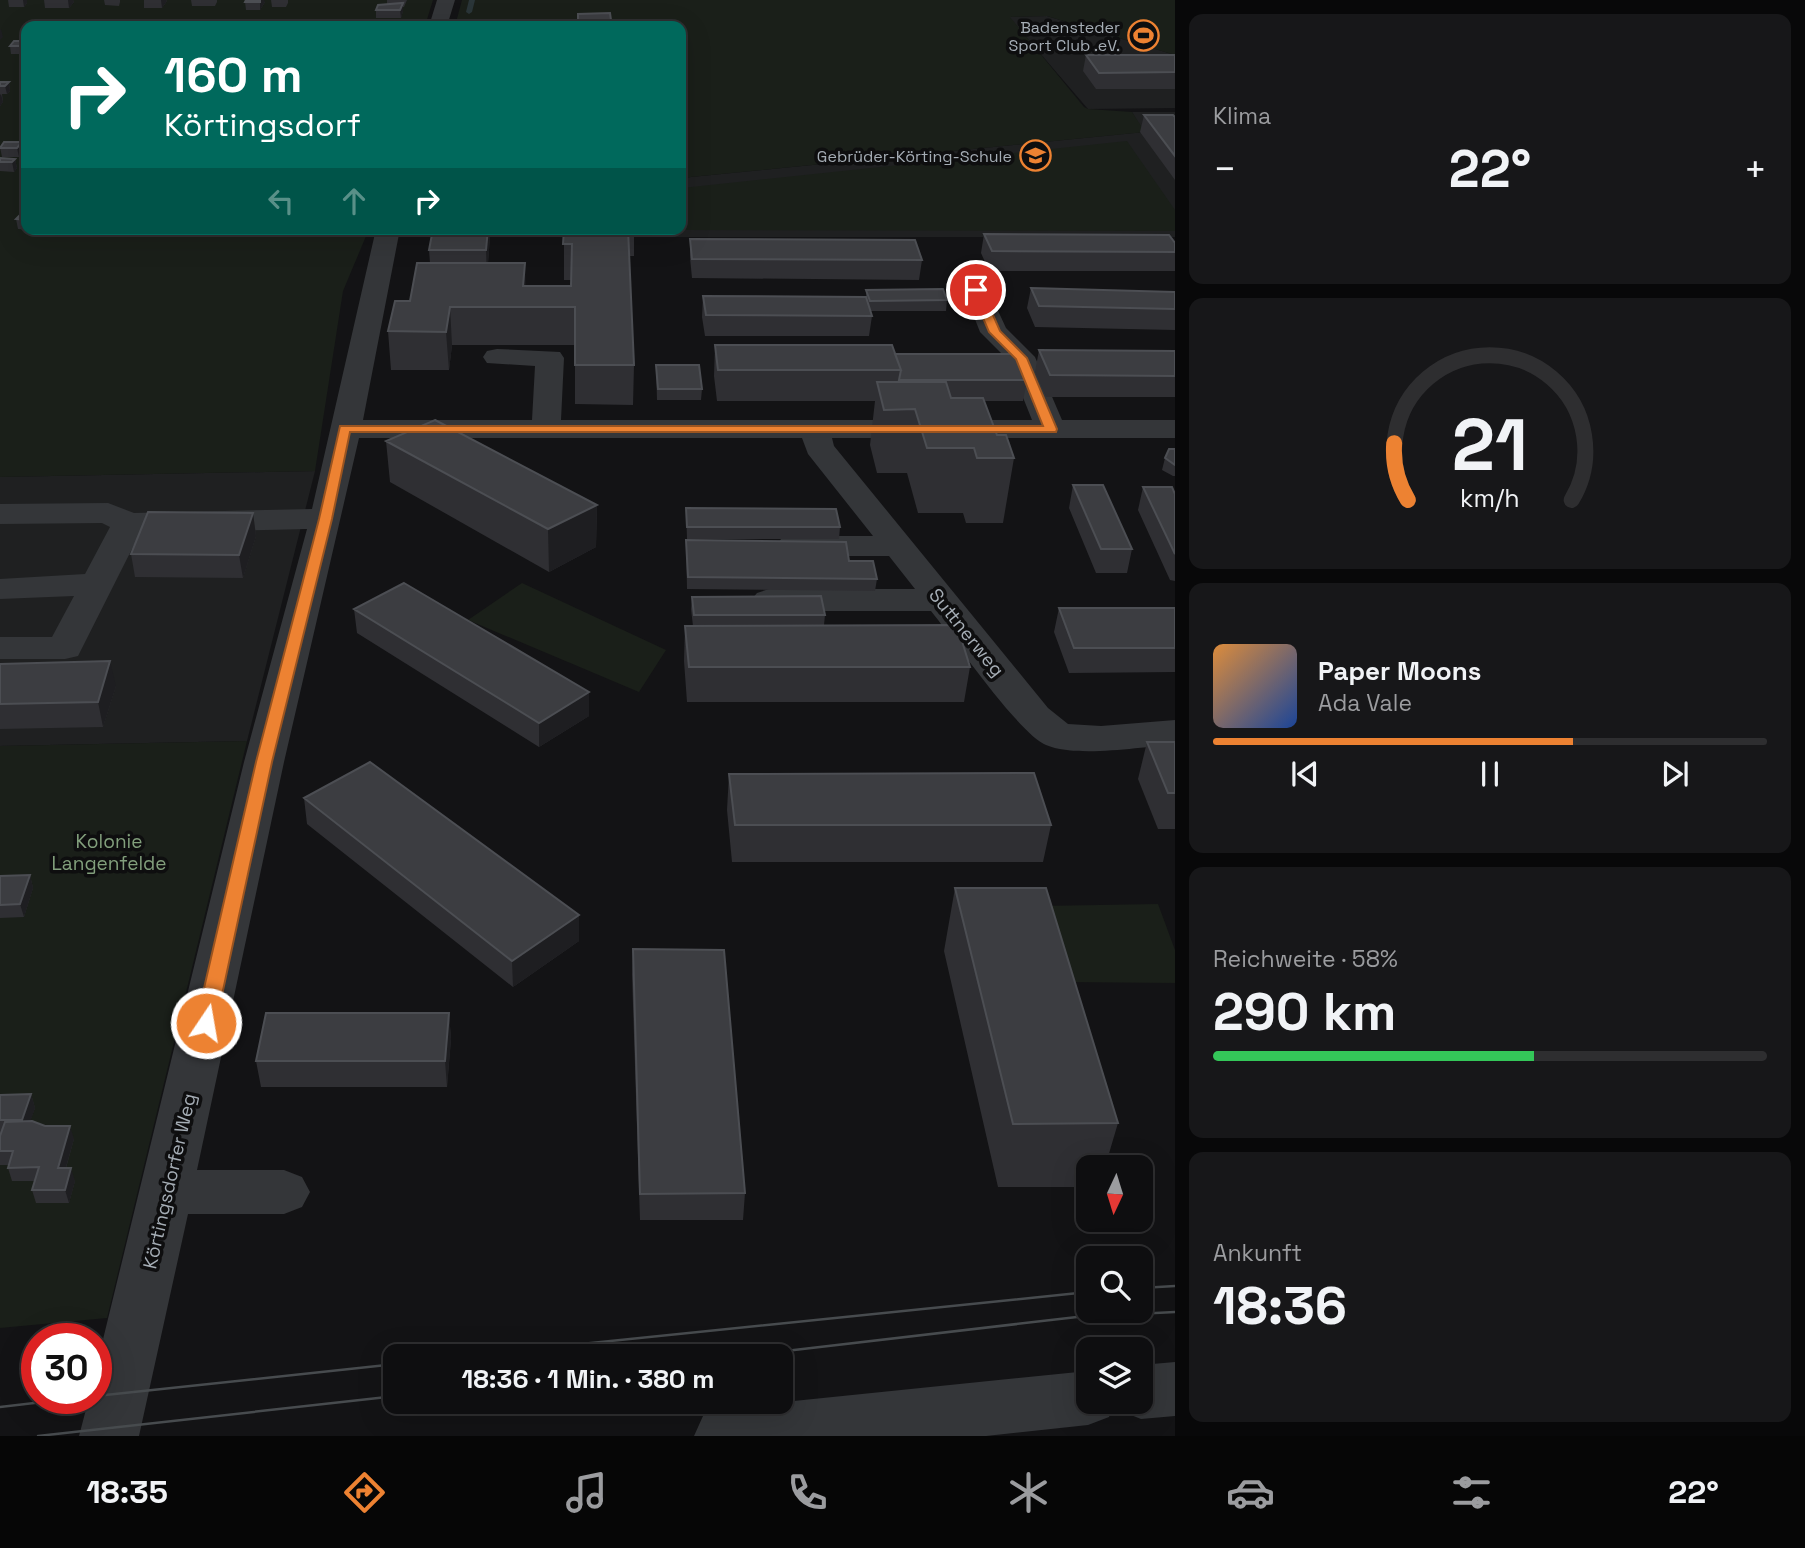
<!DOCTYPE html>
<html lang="de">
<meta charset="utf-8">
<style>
:root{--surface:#0e0e10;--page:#171719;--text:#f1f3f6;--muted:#9b9c9f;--line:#2e2e30;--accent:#ed8232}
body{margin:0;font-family:"Space Grotesk",sans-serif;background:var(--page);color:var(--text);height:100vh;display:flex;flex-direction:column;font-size:26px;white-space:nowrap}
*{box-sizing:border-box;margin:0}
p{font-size:23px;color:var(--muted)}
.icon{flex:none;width:38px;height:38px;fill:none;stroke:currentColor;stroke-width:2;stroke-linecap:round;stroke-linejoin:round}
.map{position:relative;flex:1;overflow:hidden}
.drawer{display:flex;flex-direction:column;gap:14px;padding:14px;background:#080809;width:630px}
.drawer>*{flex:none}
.top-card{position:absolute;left:21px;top:21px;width:665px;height:214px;border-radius:14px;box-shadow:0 7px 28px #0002,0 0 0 2px var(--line);background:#00695c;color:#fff;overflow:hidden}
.needle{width:46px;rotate:184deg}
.buttons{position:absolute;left:1076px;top:1155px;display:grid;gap:14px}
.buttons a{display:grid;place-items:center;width:77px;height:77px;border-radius:14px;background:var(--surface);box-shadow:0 7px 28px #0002,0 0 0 2px var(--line);font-size:35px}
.speed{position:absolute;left:21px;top:1323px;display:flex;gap:14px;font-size:35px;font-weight:700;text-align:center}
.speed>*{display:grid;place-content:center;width:91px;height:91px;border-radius:50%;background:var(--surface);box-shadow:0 7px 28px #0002,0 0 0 2px var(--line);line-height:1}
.speed .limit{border:10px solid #d22;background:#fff;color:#111}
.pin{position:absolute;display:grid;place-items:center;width:60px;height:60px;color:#fff;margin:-30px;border:4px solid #fff;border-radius:50%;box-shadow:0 2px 7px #0007}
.me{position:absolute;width:77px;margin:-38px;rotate:12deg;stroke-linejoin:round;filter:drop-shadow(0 0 5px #0008)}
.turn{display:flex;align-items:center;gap:24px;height:147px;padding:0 28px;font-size:32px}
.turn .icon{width:91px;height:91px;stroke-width:2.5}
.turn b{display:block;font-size:49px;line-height:60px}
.lanes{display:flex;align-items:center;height:66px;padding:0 28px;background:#0003;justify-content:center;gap:35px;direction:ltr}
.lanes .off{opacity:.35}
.big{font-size:52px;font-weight:700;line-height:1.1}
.drawer .widget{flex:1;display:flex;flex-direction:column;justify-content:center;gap:10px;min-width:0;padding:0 24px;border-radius:14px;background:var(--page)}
.drawer .dial{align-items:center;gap:0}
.dial svg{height:182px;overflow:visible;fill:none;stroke:var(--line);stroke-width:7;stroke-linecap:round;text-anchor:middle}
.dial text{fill:var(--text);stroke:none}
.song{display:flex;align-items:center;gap:21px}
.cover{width:84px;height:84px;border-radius:10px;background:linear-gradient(135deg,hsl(30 70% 55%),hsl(220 70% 35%))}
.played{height:7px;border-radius:4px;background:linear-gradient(90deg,var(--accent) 65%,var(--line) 65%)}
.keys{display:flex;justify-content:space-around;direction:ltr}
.heat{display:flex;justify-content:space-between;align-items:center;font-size:38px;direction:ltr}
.charge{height:10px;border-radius:5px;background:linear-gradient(90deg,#34c759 58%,var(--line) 0)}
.trip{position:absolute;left:383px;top:1344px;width:410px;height:70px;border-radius:14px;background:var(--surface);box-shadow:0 7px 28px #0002,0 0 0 2px var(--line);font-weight:700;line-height:70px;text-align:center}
.tabs{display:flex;height:112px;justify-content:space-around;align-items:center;background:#060606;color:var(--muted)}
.tabs .icon{width:49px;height:49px}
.tabs .on{color:var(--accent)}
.tabs b{font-size:32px;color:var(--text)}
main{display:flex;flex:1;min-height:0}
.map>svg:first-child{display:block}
.built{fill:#1f2021}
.green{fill:#1a1f19}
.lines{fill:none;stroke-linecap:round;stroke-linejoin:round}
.stream{fill:#2a3538;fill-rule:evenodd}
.minor{fill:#343639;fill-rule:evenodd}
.tram{stroke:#474b4e;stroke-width:2.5}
.wall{fill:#2f2f33}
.shaded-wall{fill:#1e1e21}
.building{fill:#3c3d41;stroke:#4c4e53;stroke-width:2}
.route{fill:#ed8232;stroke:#9a5420;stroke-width:2}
.labels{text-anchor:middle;stroke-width:7;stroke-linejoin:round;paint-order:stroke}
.far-poi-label{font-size:16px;fill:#a5adb5;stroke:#0e0e0f;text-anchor:end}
.street-label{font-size:19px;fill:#a5adb5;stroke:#0e0e0f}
.park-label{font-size:19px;fill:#829f7c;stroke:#0e0e0f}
</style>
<main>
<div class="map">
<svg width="1175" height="1436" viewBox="0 0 1175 1436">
<rect width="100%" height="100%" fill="#131315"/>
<path class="built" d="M1047,16L1175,55V108L1088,109L1009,17Z
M1132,112H1175V237H669L668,229H681V178L1144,132Z
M315,471L247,741L0,746V477Z"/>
<path class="green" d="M0,0H433L425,26H26V229H369L343,291L315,471L0,477Z
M462,0H1175V55L1047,16L1010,17L1084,107L1088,109L1132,112L1145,132L681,178V26H455Z
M1127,141L1175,210V231L685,230L682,188Z
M522,583L666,650L639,692L468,620Z
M247,741L107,1318L0,1328V746Z
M1158,904L1175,950V983L1063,982L1039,906Z"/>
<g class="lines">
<path class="stream" d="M469,0H475L472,12L469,14L466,12Z"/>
<path class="minor" d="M437,0H455L447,26H429Z
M376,229H400L363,420H532L535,366L487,363L483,357L487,351L497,349L560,352L564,358L561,420H1032L1008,360L980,332L960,281L964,276L973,273L982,276L1006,328L1035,357L1062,420H1175V438H832L834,446L1048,708L1068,724L1101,726L1175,720V744C1142,747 1076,758 1046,745C1019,734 953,638 931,611H769L757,607L751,600L757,593L769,589H915L889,556H793L781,553L776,546L781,539L793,536H873L808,454L802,438H359L284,762L197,1170H284L302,1177L310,1192L302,1207L284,1214H188L139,1436H79L89,1398H96V1368L244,762L307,529L140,533L78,656L65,659H0V637H52L74,596L0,599V579L85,574L110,527L102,523L0,524V504L108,503L134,513L312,509Z
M1175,1362V1416L1141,1419L1121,1411L1116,1402H1141V1365Z
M1088,1371V1402H1115L1109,1417L1088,1425L986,1436H694L703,1416L724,1408Z"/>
<path class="tram" d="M1141,1288L1175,1286
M464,1356L1088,1292
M742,1356L1077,1317L1175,1312
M96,1396L396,1364
M0,1407L77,1398
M38,1436L396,1396"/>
</g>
<path class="wall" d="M8,0H27V3L24,7H9Z
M44,0H73L74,2L69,8H45Z
M104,0H120V2L119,6L105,5Z
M144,0H166L167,1L162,8H144Z
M191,0H217V2L215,6H192Z
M271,0H288V3L286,7H272Z
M387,0H407L404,7H403V11L401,18H376V10L387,4Z
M245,2H265L260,10H246Z
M578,14L611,20V26H578Z
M26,41V54H11L10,46Z
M1086,55H1175V89H1096L1083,71Z
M0,82H9L10,91L7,94H2L3,102L0,106Z
M1144,115L1175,117V180L1140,132Z
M4,142L24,151L19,157H2L0,147Z
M0,158L15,159L17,168L14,172L0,171Z
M26,213V229L36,230L18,229L16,219Z
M433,229H523V237L490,236L488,263H525V286H571V280H564V229H634V256H629L634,365L633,405L575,404V345H452L449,370H391L388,331L410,301L430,263L429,250Z
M984,234L1175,243V271H989L981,253Z
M690,239L922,260L919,280L692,278L690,258Z
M1031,288L1175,292V330L1035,327L1027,308Z
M866,290L947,300L946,311H870L872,316L869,336H705L702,317L703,296L866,297Z
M715,345L895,355L1027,380L1023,401H984L997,435L1014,458L1003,523H966L963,513H918L907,473H877L870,445L875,401H717L714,376Z
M1039,350L1175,351V397H1046L1035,372Z
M656,365L702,389L701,400H657Z
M386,441L597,505L596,547L549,572L390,482Z
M1175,449V476H1173L1162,470L1165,458Z
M1073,485L1132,549L1127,573H1096L1069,508Z
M1143,487L1175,494V581L1170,580L1138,510Z
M686,508L840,527L839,539H687Z
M253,513L256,536L243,578L135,577L131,554Z
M686,540L849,561L877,579L875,591L687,589Z
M692,597L825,615L824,625L970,667L964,702H687L684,661L685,626H693L691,609Z
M1059,608H1175V672L1069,673L1054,632Z
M354,609L589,692V716L539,747L357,633Z
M0,664L116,686L103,727L0,729Z
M1147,742H1175V829H1158L1138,779Z
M729,774L1051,825L1043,862H732L727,810Z
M304,798L579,941L513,987L307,824Z
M30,875L33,888L24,917L0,918V876Z
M955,888L1118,1123L1105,1167H1088V1187H998L944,951Z
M633,949L745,1193L743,1220H640L632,975Z
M449,1013L451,1039L447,1087H261L256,1061Z
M31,1094L35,1108L30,1121L74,1139L66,1168L75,1181L69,1203H36L32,1190L35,1181H12L8,1168L9,1165H0V1136L1,1133H0V1095Z"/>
<path class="shaded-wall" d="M23,0H27V3L24,7Z
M68,0H73L74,2L69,8Z
M161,0H166L167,1L162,8Z
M260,0H264L265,2L260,10Z
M403,3V11L401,18L400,10Z
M1,29L3,37L0,40V30Z
M9,82L10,91L7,94L5,86Z
M1,94L3,102L0,106V95Z
M22,142L24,151L19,157L17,148Z
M15,159L17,168L14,172L12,162Z
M488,229H490V236L487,278L486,250Z
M525,263L526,299L523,286Z
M450,307L452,345L449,370L446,332Z
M597,505L596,547L549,572L548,529Z
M253,513L256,536L243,578L239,555Z
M110,661L116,686L103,727L98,702Z
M589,692V716L539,747V723Z
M30,875L33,888L24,917L20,904Z
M579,915V941L513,987L512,961Z
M449,1013L451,1039L447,1087L445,1061Z
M31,1094L35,1108L26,1134L22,1120Z
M70,1126L74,1139L62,1181L58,1168Z
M71,1168L75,1181L69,1203L65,1190Z"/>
<path class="building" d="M246,0H260V2H245Z
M403,3L400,10H376L378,5Z
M610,13L611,20H578V14Z
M14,41H26V46H10Z
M1086,55H1175V72L1099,73Z
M0,82H9L5,86H0Z
M1144,115H1173L1175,117V156Z
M4,142H22L17,148H0Z
M0,158L15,159L12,162H0Z
M22,213H26V220L16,219Z
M433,229H488L486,250H429Z
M564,229H628L634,365H575V307H450L446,332L388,331L395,301H410L417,263H525L523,286H571L572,244H563Z
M984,234L1169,235L1175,243V252L992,251Z
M690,239L915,240L922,260L692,259Z
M1031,288L1175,292V309L1039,306Z
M943,289L947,300L870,301L866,290Z
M703,296L866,297L872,316L706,315Z
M715,345H892L901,370H718Z
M1039,350L1175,351V376L1050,375Z
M895,354H1015L1027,380H899L901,370Z
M656,365H699L702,389H658Z
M877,382H946L951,398H983L997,435H1006L1014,458H977L974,448H927L915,409L884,410Z
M435,420L597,505L548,529L386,441Z
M1169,449H1175V465L1165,458Z
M1073,485H1103L1132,549H1101Z
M1143,487H1172L1175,494V554Z
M686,508L836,509L840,527H687Z
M148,512L253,513L239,555L131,554Z
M686,540L846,542L849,561H873L877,579L688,577Z
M404,583L589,692L539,723L354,609Z
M821,596L825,615H694L692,597Z
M1059,608H1175V648H1074Z
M957,625L970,667H689L685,626Z
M110,661L98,702L0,704V664Z
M1147,742H1175V793H1168Z
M370,762L579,915L512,961L304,798Z
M1034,773L1051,825H735L729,774Z
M30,875L20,904L0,905V876Z
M955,888H1046L1118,1123L1013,1124Z
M633,949L724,950L745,1193L640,1194Z
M266,1013H449L445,1061H256Z
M31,1094L22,1120H0V1095Z
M32,1121L45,1126H70L58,1168H71L65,1190H32L39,1167L8,1168L13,1151H0V1136L5,1122Z"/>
<path class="route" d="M976,287L982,290L1000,331L1027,358L1057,429L1056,432H350L332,519L272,762L216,1023L213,1028L206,1030L199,1028L196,1023L256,762L319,519L340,426H1043L1016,359L989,332L971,290Z"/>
<defs>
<symbol id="stadium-ring" viewBox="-11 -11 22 22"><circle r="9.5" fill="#0e0e0f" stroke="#ed8232" stroke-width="1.5"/><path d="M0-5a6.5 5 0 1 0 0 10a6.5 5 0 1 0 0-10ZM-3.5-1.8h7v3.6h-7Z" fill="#ed8232"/></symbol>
<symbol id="school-ring" viewBox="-11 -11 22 22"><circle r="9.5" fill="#0e0e0f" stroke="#ed8232" stroke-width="1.5"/><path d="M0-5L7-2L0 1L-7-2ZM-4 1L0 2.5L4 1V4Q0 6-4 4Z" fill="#ed8232"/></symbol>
</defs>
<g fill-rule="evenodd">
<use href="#stadium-ring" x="1126" y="18" width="35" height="35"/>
<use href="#school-ring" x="1018" y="138" width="35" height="35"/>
</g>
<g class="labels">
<g class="far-poi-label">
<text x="1120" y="33">Badensteder<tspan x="1120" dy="18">Sport Club .eV.</tspan></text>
<text x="1012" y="162">Gebrüder-Körting-Schule</text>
</g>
<g class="street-label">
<text transform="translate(967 632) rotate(51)" y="7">Suttnerweg</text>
<text transform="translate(169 1181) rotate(-77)" y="7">Körtingsdorfer Weg</text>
</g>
<g class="park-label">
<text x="109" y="848">Kolonie<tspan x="109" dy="22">Langenfelde</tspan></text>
</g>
</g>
</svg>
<div class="buttons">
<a><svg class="needle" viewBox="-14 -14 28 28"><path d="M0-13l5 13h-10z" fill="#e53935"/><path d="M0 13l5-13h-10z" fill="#9b9c9f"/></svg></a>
<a><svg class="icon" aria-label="search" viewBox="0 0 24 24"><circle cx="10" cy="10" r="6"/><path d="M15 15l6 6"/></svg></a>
<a><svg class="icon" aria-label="layers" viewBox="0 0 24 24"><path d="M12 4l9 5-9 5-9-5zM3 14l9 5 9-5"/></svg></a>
</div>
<div class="speed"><div class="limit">30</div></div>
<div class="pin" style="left:976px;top:290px;background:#d93025"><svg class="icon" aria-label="arrive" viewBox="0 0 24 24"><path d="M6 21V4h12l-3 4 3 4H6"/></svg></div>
<svg class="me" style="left:206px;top:1023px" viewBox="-20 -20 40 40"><circle r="17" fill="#ed8232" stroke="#fff" stroke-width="3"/><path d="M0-11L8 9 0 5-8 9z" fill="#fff"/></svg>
<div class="trip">18:36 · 1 Min. · 380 m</div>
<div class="top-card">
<div class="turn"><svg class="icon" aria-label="right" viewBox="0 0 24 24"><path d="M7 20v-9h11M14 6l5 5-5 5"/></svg><div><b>160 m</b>Körtingsdorf</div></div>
<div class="lanes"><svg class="icon off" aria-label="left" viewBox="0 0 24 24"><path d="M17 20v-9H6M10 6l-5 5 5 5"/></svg><svg class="icon off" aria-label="ahead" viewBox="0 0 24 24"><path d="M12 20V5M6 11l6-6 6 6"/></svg><svg class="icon" aria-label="right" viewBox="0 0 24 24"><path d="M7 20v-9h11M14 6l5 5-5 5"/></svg></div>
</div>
</div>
<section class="drawer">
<div class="widget"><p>Klima</p>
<div class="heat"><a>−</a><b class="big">22°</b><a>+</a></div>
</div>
<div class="widget dial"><svg viewBox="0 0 100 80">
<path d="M14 69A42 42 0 1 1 86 69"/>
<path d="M14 69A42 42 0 0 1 8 44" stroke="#ed8232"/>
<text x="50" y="56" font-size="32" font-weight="700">21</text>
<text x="50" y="72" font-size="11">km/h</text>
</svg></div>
<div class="widget">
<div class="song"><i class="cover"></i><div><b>Paper Moons</b><p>Ada Vale</p></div></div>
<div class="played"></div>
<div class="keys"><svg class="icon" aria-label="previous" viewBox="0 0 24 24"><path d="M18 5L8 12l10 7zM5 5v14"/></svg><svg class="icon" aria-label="pause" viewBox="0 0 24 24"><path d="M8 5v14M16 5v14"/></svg><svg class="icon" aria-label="next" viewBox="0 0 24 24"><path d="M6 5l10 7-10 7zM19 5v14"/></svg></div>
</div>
<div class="widget"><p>Reichweite · 58%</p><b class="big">290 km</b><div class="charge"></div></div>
<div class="widget"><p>Ankunft</p><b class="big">18:36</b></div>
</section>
</main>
<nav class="tabs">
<b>18:35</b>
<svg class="icon on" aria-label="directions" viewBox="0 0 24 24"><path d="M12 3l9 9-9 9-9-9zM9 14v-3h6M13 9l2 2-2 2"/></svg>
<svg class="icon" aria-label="music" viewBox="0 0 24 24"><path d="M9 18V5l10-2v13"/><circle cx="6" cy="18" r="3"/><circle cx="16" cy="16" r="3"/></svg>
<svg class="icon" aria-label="phone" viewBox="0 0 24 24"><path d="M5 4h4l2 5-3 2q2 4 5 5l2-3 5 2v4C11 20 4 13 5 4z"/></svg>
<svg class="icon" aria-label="climate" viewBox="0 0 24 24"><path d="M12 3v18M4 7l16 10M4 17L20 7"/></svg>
<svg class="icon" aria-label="car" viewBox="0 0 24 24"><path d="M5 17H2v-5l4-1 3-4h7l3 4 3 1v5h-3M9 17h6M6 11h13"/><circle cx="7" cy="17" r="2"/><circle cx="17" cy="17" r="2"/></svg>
<svg class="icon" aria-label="filters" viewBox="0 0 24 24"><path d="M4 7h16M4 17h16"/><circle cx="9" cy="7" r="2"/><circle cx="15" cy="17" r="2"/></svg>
<b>22°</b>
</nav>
